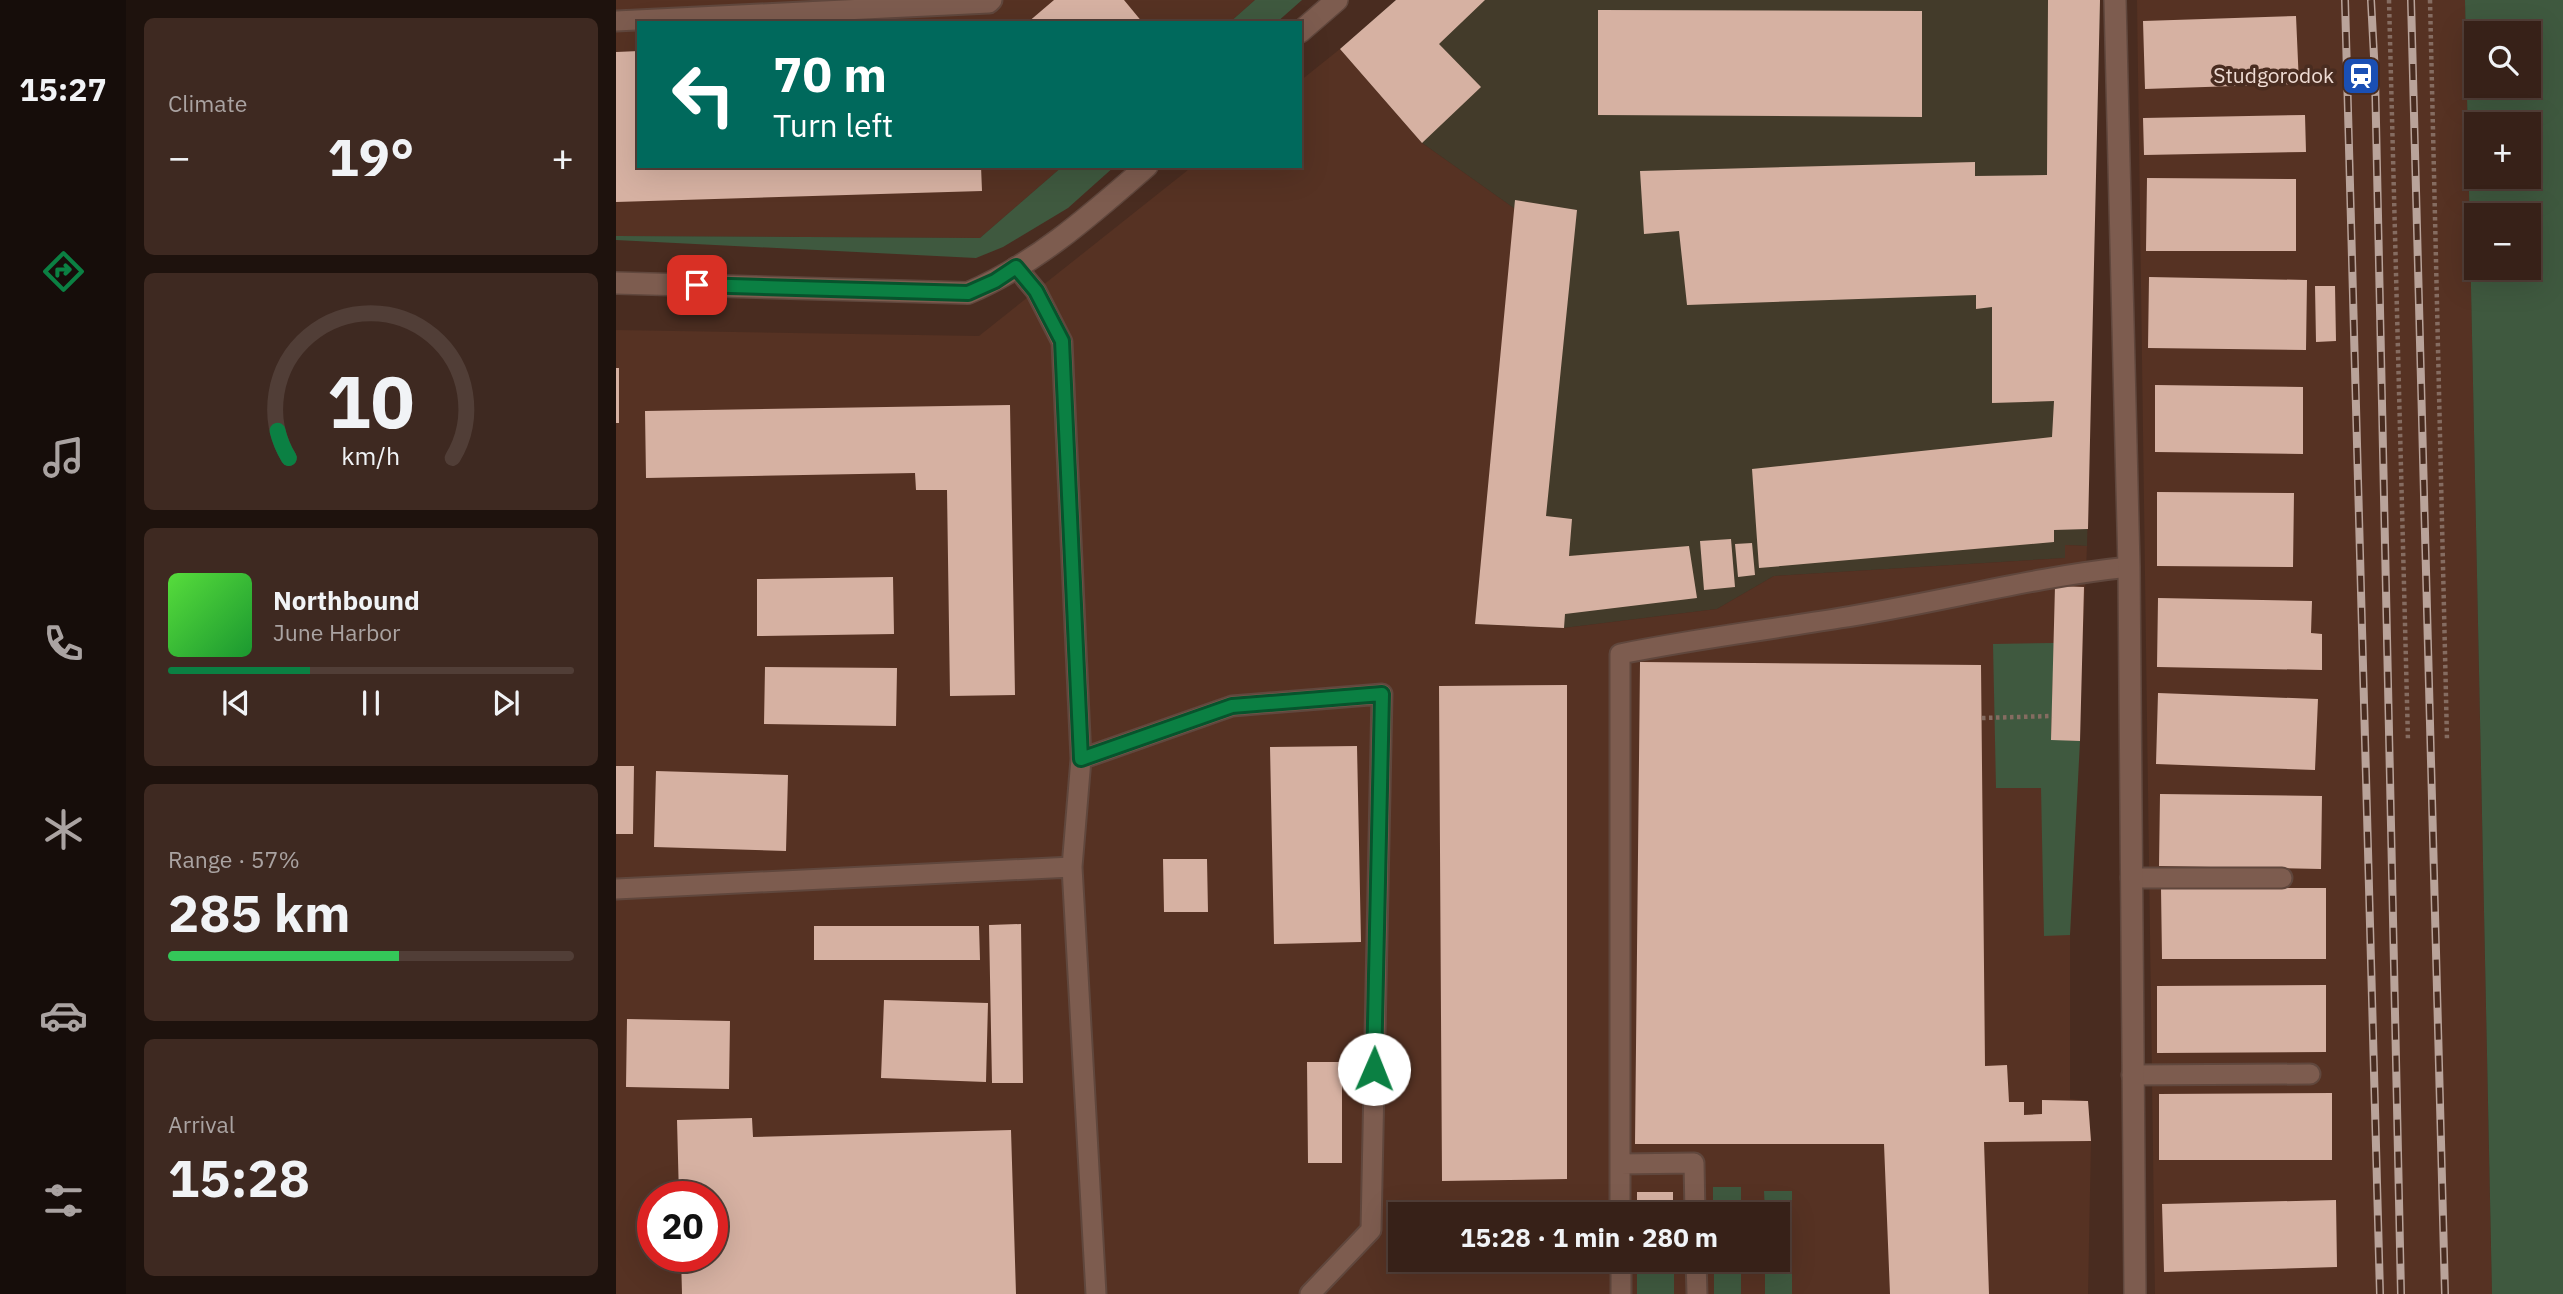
<!DOCTYPE html>
<meta charset="utf-8">
<style>
:root{--surface:#372118;--page:#3e2921;--text:#f1f3f6;--muted:#aaa3a2;--line:#513e37;--accent:#0b8043}
body{margin:0;font-family:"IBM Plex Sans",sans-serif;background:var(--page);color:var(--text);height:100vh;display:flex;flex-direction:column;font-size:26px;white-space:nowrap}
*{box-sizing:border-box;margin:0}
p{font-size:23px;color:var(--muted)}
.icon{flex:none;width:38px;height:38px;fill:none;stroke:currentColor;stroke-width:2;stroke-linecap:round;stroke-linejoin:round}
.map{position:relative;flex:1;overflow:hidden}
.sheet{display:flex;flex-direction:column;gap:18px;padding:18px;background:#1e120d;width:490px}
.sheet>*{flex:none}
.hud{position:absolute;left:21px;top:21px;width:665px;height:147px;border-radius:0px;box-shadow:0 7px 28px #0002,0 0 0 2px var(--line);background:#00695c;color:#fff;overflow:hidden}
.buttons{position:absolute;left:1848px;top:21px;display:grid;gap:14px}
.buttons a{display:grid;place-items:center;width:77px;height:77px;border-radius:0px;background:var(--surface);box-shadow:0 7px 28px #0002,0 0 0 2px var(--line);font-size:35px}
.speed{position:absolute;left:21px;top:1181px;display:flex;gap:14px;font-size:35px;font-weight:700;text-align:center}
.speed>*{display:grid;place-content:center;width:91px;height:91px;border-radius:50%;background:var(--surface);box-shadow:0 7px 28px #0002,0 0 0 2px var(--line);line-height:1}
.speed .limit{border:10px solid #d22;background:#fff;color:#111}
.pin{position:absolute;display:grid;place-items:center;width:60px;height:60px;color:#fff;margin:-30px;border-radius:14px;box-shadow:0 4px 10px #0006}
.me{position:absolute;width:77px;margin:-38px;rotate:1deg;stroke-linejoin:round;filter:drop-shadow(0 0 5px #0008)}
.turn{display:flex;align-items:center;gap:24px;height:147px;padding:0 21px;font-size:32px}
.turn .icon{width:91px;height:91px;stroke-width:2.5}
.turn b{display:block;font-size:49px;line-height:60px}
.big{font-size:52px;font-weight:700;line-height:1.1}
.sheet .card{flex:1;display:flex;flex-direction:column;justify-content:center;gap:10px;min-width:0;padding:0 24px;border-radius:10px;background:var(--page)}
.sheet .dial{align-items:center;gap:0}
.dial svg{height:182px;overflow:visible;fill:none;stroke:var(--line);stroke-width:7;stroke-linecap:round;text-anchor:middle}
.dial text{fill:var(--text);stroke:none}
.song{display:flex;align-items:center;gap:21px}
.cover{width:84px;height:84px;border-radius:10px;background:linear-gradient(135deg,hsl(110 70% 55%),hsl(130 70% 35%))}
.played{height:7px;border-radius:4px;background:linear-gradient(90deg,var(--accent) 35%,var(--line) 35%)}
.keys{display:flex;justify-content:space-around;direction:ltr}
.heat{display:flex;justify-content:space-between;align-items:center;font-size:38px;direction:ltr}
.charge{height:10px;border-radius:5px;background:linear-gradient(90deg,#34c759 57%,var(--line) 0)}
.trip{position:absolute;left:772px;top:1202px;width:402px;height:70px;border-radius:0px;background:var(--surface);box-shadow:0 7px 28px #0002,0 0 0 2px var(--line);font-weight:700;line-height:70px;text-align:center}
main{display:flex;flex:1;min-height:0}
.tabs{display:flex;flex-direction:column;width:126px;justify-content:space-around;align-items:center;background:#160d0a;color:var(--muted)}
.tabs .icon{width:49px;height:49px}
.tabs .on{color:var(--accent)}
.tabs b{font-size:32px;color:var(--text)}
.map>svg:first-child{display:block}
.commercial{fill:#433b2a}
.built{fill:#563223;fill-rule:evenodd}
.green{fill:#3f593f;fill-rule:evenodd}
.building{fill:#d6b1a2}
.lines{fill:none;stroke-linecap:round;stroke-linejoin:round}
.service-casing{stroke:#60473d;stroke-width:23}
.minor-casing{stroke:#60473d;stroke-width:24}
.path{stroke:#856c61;stroke-width:4.5;stroke-dasharray:3.5 3.5;stroke-linecap:butt}
.service{stroke:#7d5c4f;stroke-width:19}
.minor{stroke:#7d5c4f;stroke-width:21}
.rail-casing{stroke:#b9a39a;stroke-width:8}
.rail{stroke:#492c20;stroke-width:5;stroke-dasharray:16;stroke-linecap:butt}
.route-casing{stroke:#07532c;stroke-width:18}
.route{stroke:#0b8043;stroke-width:12}
.labels{text-anchor:middle;stroke-width:7;stroke-linejoin:round;paint-order:stroke}
.poi-label{font-size:21px;fill:#efdcd4;stroke:#492c20;text-anchor:end}
</style>
<main>
<nav class="tabs">
<b>15:27</b>
<svg class="icon on" aria-label="directions" viewBox="0 0 24 24"><path d="M12 3l9 9-9 9-9-9zM9 14v-3h6M13 9l2 2-2 2"/></svg>
<svg class="icon" aria-label="music" viewBox="0 0 24 24"><path d="M9 18V5l10-2v13"/><circle cx="6" cy="18" r="3"/><circle cx="16" cy="16" r="3"/></svg>
<svg class="icon" aria-label="phone" viewBox="0 0 24 24"><path d="M5 4h4l2 5-3 2q2 4 5 5l2-3 5 2v4C11 20 4 13 5 4z"/></svg>
<svg class="icon" aria-label="climate" viewBox="0 0 24 24"><path d="M12 3v18M4 7l16 10M4 17L20 7"/></svg>
<svg class="icon" aria-label="car" viewBox="0 0 24 24"><path d="M5 17H2v-5l4-1 3-4h7l3 4 3 1v5h-3M9 17h6M6 11h13"/><circle cx="7" cy="17" r="2"/><circle cx="17" cy="17" r="2"/></svg>
<svg class="icon" aria-label="filters" viewBox="0 0 24 24"><path d="M4 7h16M4 17h16"/><circle cx="9" cy="7" r="2"/><circle cx="15" cy="17" r="2"/></svg>
</nav>
<section class="sheet">
<div class="card"><p>Climate</p>
<div class="heat"><a>−</a><b class="big">19°</b><a>+</a></div>
</div>
<div class="card dial"><svg viewBox="0 0 100 80">
<path d="M14 69A42 42 0 1 1 86 69"/>
<path d="M14 69A42 42 0 0 1 9 57" stroke="#0b8043"/>
<text x="50" y="56" font-size="32" font-weight="700">10</text>
<text x="50" y="72" font-size="11">km/h</text>
</svg></div>
<div class="card">
<div class="song"><i class="cover"></i><div><b>Northbound</b><p>June Harbor</p></div></div>
<div class="played"></div>
<div class="keys"><svg class="icon" aria-label="previous" viewBox="0 0 24 24"><path d="M18 5L8 12l10 7zM5 5v14"/></svg><svg class="icon" aria-label="pause" viewBox="0 0 24 24"><path d="M8 5v14M16 5v14"/></svg><svg class="icon" aria-label="next" viewBox="0 0 24 24"><path d="M6 5l10 7-10 7zM19 5v14"/></svg></div>
</div>
<div class="card"><p>Range · 57%</p><b class="big">285 km</b><div class="charge"></div></div>
<div class="card"><p>Arrival</p><b class="big">15:28</b></div>
</section>
<div class="map">
<svg width="1947" height="1294" viewBox="0 0 1947 1294">
<rect width="100%" height="100%" fill="#492c20"/>
<path class="commercial" d="M780,0H1484L1471,546L1449,545L1450,558L1158,576L1101,609L948,628L859,624L899,209L806,143L724,49Z"/>
<path class="built" d="M0,0H639L613,23H23V166H447L364,238L0,236Z
M1521,0H1849L1876,1294H1539Z
M724,49L806,143L899,209L859,624L948,628L1101,609L1158,576L1449,558V545L1471,546L1454,935V1099L1472,1101L1475,1141L1472,1294H0V330L363,336L577,166H684V81ZM37,1197H96V1256H37ZM784,1214H1162V1260H784Z"/>
<path class="green" d="M639,0H686L660,23H613Z
M1849,0H1947V1294H1876ZM1913,33V86H1860V33ZM1913,124V177H1860V124ZM1913,215V268H1860V215Z
M447,166H499L452,208L387,247L360,258L0,240V236L364,238Z
M1438,643L1435,739L1464,741L1454,935L1428,936L1425,788H1380L1377,644Z
M1097,1187H1125V1214H1097Z
M1148,1191H1176V1294H1149V1260H1162V1214H1149Z
M1021,1260H1058V1294H1021Z
M1098,1260H1125V1294H1098Z"/>
<path class="building" d="M438,0H508L527,23H411Z
M780,0H869L823,44L865,87L806,143L724,49Z
M1432,0H1484L1472,529L1438,530V542L1143,568L1136,469L1436,437L1438,401L1376,403V307L1360,309V295L1071,305L1063,231L1028,234L1024,171L1359,162V176L1431,175Z
M982,10L1306,11V117L982,115Z
M1680,16L1683,84L1529,89L1527,21Z
M23,51V166H365L366,191L0,202V52Z
M1689,115L1690,152L1528,155L1527,118Z
M1531,178L1680,179V251H1530Z
M899,200L961,210L930,516L956,519L953,556L1073,546L1081,598L949,614L948,628L859,624Z
M1533,277L1691,280L1690,350L1532,348Z
M1699,286H1719L1720,341L1700,342Z
M0,368H3V423H0Z
M1539,385L1687,387V454L1539,452Z
M394,405L399,695L334,696L331,490H300L299,473L30,478L29,411Z
M1541,492L1678,493L1677,567L1541,566Z
M1115,539L1119,587L1088,590L1084,541Z
M1136,543L1139,575L1122,577L1119,544Z
M277,577L278,634L141,636V579Z
M1439,586L1468,587L1464,741L1435,740Z
M1542,598L1696,601L1695,633L1706,634V670L1541,667Z
M1024,662L1365,665L1369,1066L1391,1065L1393,1102H1408V1115L1426,1114V1100L1472,1101L1475,1141L1368,1142L1373,1294H1274L1268,1144H1019Z
M149,667L281,668L280,726L148,724Z
M951,685V1179L826,1181L823,686Z
M1542,693L1702,699L1699,770L1540,764Z
M741,746L745,942L658,944L654,747Z
M0,766H18L17,834H0Z
M40,771L172,775L170,851L38,847Z
M1544,794L1706,796L1705,869L1543,866Z
M547,859H591L592,912H548Z
M1545,888H1710V959H1546Z
M405,924L407,1083H376L373,925Z
M198,926H363L364,960H198Z
M1710,985V1052L1541,1053V986Z
M268,1000L372,1003L370,1082L265,1078Z
M11,1019L114,1021L113,1089L10,1087Z
M691,1062H726V1163H692Z
M1716,1093V1160H1543V1094Z
M136,1118L137,1137L395,1130L400,1294H66L65,1256H96V1197H63L61,1120Z
M1021,1192H1057V1214H1021Z
M1720,1200L1721,1267L1548,1272L1546,1204Z"/>
<g class="lines">
<defs>
<path id="service" d="M0,21L373,3L376,0
M400,267L420,291L446,342L465,759
M1515,878H1666
M0,889L456,867
M1516,1075L1694,1074
M1004,1164L1078,1163L1079,1214
M1004,1214V654C1077,639 1151,630 1224,618C1321,603 1416,577 1513,567
M1005,1260V1294
M1080,1260L1081,1294
M480,1294L456,867L465,759L616,706L766,694L755,1230L694,1294"/>
<path id="minor" d="M1499,0L1513,567L1519,1294
M684,32L721,0
M0,283L352,293C420,264 476,214 531,166"/>
</defs>
<use href="#service" class="service-casing"/>
<use href="#minor" class="minor-casing"/>
<path class="path" d="M1773,0L1792,741
M1814,0L1831,740
M1366,718L1436,716"/>
<use href="#service" class="service"/>
<use href="#minor" class="minor"/>
<defs>
<path id="rail" d="M1729,0L1764,1294
M1755,0L1759,75L1785,1294
M1795,0L1829,1294"/>
</defs>
<use href="#rail" class="rail-casing"/>
<use href="#rail" class="rail"/>
</g>
<g class="lines">
<defs>
<path id="route" d="M81,285L352,293L379,281L400,267L420,291L446,341L465,759L616,706L766,694L758,1069"/>
</defs>
<use href="#route" class="route-casing"/>
<use href="#route" class="route"/>
</g>
<defs>
<symbol id="station-square" viewBox="-11 -11 22 22"><rect x="-9" y="-9" width="18" height="18" rx="4" fill="#1a4fb4" stroke="#492c20"/><path d="M-3-6H3Q5-6 5-4V2Q5 4 3 4L4.5 6H3L1.5 4h-3L-3 6H-4.5L-3 4Q-5 4-5 2V-4Q-5-6-3-6ZM-3.5-4v3h7v-3ZM-3.5 1v1.5H-2V1ZM2 1v1.5H3.5V1Z" fill="#fff"/></symbol>
</defs>
<g fill-rule="evenodd">
<use href="#station-square" x="1723" y="54" width="44" height="44"/>
</g>
<g class="labels">
<g class="poi-label">
<text x="1718" y="83">Studgorodok</text>
</g>
</g>
</svg>
<div class="buttons">
<a><svg class="icon" aria-label="search" viewBox="0 0 24 24"><circle cx="10" cy="10" r="6"/><path d="M15 15l6 6"/></svg></a>
<a>+</a>
<a>−</a>
</div>
<div class="speed"><div class="limit">20</div></div>
<div class="pin" style="left:81px;top:285px;background:#d93025"><svg class="icon" aria-label="arrive" viewBox="0 0 24 24"><path d="M6 21V4h12l-3 4 3 4H6"/></svg></div>
<svg class="me" style="left:758px;top:1069px" viewBox="-20 -20 40 40"><circle r="19" fill="#fff"/><path d="M0-13L10 11 0 6-10 11z" fill="#0b8043"/></svg>
<div class="trip">15:28 · 1 min · 280 m</div>
<div class="hud">
<div class="turn"><svg class="icon" aria-label="left" viewBox="0 0 24 24"><path d="M17 20v-9H6M10 6l-5 5 5 5"/></svg><div><b>70 m</b>Turn left</div></div>
</div>
</div>
</main>
